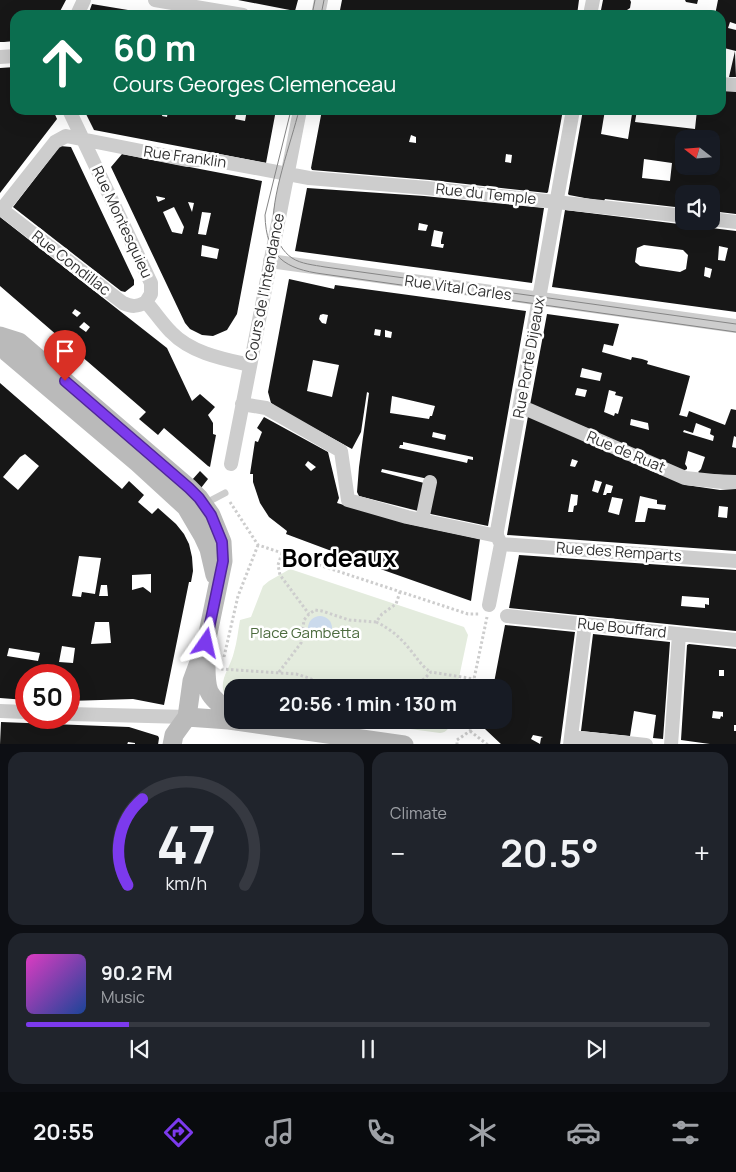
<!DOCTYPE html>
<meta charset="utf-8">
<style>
:root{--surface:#171b24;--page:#20242c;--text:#f1f3f6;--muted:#9ea1a6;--line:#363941;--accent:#7c3aed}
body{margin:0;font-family:Manrope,sans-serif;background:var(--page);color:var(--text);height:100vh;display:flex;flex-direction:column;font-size:19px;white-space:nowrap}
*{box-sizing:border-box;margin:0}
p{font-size:16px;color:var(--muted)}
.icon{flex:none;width:28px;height:28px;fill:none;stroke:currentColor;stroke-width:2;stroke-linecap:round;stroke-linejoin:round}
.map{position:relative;height:744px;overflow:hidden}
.side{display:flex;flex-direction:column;gap:8px;padding:8px;background:#0d0f14;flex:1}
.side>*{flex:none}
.hud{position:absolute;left:10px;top:10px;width:716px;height:105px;border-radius:15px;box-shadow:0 5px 20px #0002;background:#0b6e4f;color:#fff;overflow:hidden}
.needle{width:32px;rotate:287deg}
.fabs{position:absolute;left:675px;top:130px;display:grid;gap:10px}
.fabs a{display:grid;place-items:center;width:45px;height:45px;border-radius:10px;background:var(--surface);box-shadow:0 5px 20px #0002;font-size:25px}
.speed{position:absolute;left:15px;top:664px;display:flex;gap:10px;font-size:25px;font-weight:700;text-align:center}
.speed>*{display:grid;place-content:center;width:65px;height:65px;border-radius:50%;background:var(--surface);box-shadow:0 5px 20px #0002;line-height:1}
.speed .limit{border:8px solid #d22;background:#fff;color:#111}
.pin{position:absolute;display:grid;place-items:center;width:42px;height:42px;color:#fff;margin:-51px -21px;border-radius:50% 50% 50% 0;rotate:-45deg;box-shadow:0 0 5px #0007}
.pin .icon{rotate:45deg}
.me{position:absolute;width:55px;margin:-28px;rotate:11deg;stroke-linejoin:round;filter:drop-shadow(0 0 4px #0008)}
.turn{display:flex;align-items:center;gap:18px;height:105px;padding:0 20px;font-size:22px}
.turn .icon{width:65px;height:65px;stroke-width:2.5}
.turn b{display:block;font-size:35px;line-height:42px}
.big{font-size:38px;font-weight:700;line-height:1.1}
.side .tile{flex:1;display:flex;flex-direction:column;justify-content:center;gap:8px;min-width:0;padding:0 18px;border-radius:15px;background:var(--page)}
.side .dial{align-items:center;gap:0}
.dial svg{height:130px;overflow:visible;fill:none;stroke:var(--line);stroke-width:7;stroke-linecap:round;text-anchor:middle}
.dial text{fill:var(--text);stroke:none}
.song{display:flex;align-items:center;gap:15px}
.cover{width:60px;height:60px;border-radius:8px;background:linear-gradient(135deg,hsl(310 70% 55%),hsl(220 70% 35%))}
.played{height:5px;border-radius:2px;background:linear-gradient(90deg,var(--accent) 15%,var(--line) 15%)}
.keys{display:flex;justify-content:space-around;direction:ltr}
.heat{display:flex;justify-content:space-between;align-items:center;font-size:28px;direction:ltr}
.side .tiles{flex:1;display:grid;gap:8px;grid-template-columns:1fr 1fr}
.tile:last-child{grid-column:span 2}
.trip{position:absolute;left:224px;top:679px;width:288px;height:50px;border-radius:15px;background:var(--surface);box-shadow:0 5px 20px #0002;font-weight:700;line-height:50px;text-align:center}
.tab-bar{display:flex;height:80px;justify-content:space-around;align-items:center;background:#090b0e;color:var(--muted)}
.tab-bar .icon{width:35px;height:35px}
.tab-bar .active{color:var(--accent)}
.tab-bar b{font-size:22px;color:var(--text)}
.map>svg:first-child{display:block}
.green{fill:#e4ecde}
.water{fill:#cbdaec}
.building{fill:#171717;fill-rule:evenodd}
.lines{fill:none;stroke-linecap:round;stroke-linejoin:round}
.path{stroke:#cdcdcd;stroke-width:3;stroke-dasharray:2.5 2.5;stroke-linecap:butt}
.lane{stroke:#cdcdcd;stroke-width:7}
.street{stroke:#cdcdcd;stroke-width:14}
.secondary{stroke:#bababa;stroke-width:19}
.tram{stroke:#858585;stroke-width:1}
.route-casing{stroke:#51269a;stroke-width:12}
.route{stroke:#7c3aed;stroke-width:9}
.labels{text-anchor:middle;stroke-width:5;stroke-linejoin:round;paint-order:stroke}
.street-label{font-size:15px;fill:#303030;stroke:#fff}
.park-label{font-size:15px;fill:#4c6b3e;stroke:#fff}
.town-label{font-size:25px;font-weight:bold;fill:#000;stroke:#fff}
</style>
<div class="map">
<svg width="736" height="745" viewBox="0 0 736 745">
<rect width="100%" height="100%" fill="#fff"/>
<path class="green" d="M290,569L464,627L468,635L457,687L232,688V703C212,686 230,671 234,652C237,642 238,631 240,620L251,617L263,586L269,581Z
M343,720H450C449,728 448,732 440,733Z"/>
<path class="water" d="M308 628a12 12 0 1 1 24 0a12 12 0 1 1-24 0Z"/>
<path class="building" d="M0,0H66L58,15H15V41L4,42H0Z
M238,0H298L295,11Z
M342,0H579L577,15H339Z
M603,0H630L631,2L630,8L627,10L626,15H600Z
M685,0H698L697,4L686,2Z
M718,0H736V24L730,22L728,28L736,30V51L724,48L721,49V15H715Z
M92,4L152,14V15H88Z
M735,51L736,77H729Z
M15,67V110H53L57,119L0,193V68Z
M721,90L736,91V214L711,211V194H684V208L605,199L604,201L590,199L569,195L568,194L583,110H605L601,134L628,139L632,114L614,112L615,110H637L635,122L695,129L697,110H721ZM684,139H711V166H684ZM644,159L672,163L670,181L642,178Z
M84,110H163L162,116L167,117L168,110H237L235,119L245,121L247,110H276L266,163L94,130Z
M322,110H395V111L403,112V110H563L548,192L547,193L430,180L312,170L311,168ZM411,135L416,137V143L409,142ZM506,154L512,155L511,163L505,162Z
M60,146L71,147L134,280V285L125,292L121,291L13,207Z
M122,154L262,181L237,314L227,330L213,336L202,335L190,329L185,323L111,167ZM156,196L165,198V199L158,202ZM188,202L194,203L192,212ZM174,207L184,227L182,234L172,232L163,212ZM202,212L211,213L206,235L198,234ZM202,245L219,249L217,259L201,256Z
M307,188L424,196L544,208L532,283L295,251ZM419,223L428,225L426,231L418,230ZM434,230L443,232L441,241V244H444L443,248L431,246Z
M565,210L736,231V312L552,287ZM644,245L683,250L688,255L686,269L680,272L640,266L635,262L637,248ZM719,246L728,248L725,261L718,260ZM705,267L712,269L710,278L704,276Z
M0,217L167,348L192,401L200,394L215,407L208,415L213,423V434L216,435L210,467L208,466L164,428L158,435L139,419L146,412L0,286ZM75,309L81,313L77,317L72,313ZM84,322L90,327L86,332L79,327Z
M289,279L334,289L335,285L526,311L488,526L426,513L433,480L382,469L381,472L428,484L422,512L359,496L357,492L359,467L369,393L367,392L361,432L352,449L279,409L271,403L268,392ZM323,314L328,315L326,324L322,323L319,319L320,315ZM375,329L381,330L380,336L374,335ZM385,330L392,332L391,338L385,337ZM313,360L339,365L332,397L307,391ZM392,396L435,406L432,416H430L429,419L390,413ZM433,432L446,435L445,440L432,437ZM403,442L473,457V460L468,459L467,463L463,462L399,448L400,445H403Z
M547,314L619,324L613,346L604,344L602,352L631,360L632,357L642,359L648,361L647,364L690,376L680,413L679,415L687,417L689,411L725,425L731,409L736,410V437L734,436L732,447L736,448V475L700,474L698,472L701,469L705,457L688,451L685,464L687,467V469L683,471L599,434V433L530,405ZM582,368L602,373L600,381L580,377ZM577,388L587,390L585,397L575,395ZM609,390L616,392L615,395L623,397L618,414L615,413L614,416L604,412ZM631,419L648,423L649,430L630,425ZM696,423L711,429L710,434L714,436L713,441L683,432L684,430L693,433Z
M0,383L122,489L129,481L144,495L138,502L152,514L158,508L176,524L184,534L189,544L192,557L193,571L191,582H189L164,705L133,699L69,701V675H26V700L0,698ZM25,454L39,466L18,490L3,477L20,457ZM79,556L101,558L95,594L82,592L81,597L72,596ZM151,574V593L143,587L132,590V575ZM101,585H107L108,596H99ZM95,622H109L111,643L91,644ZM62,646L75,648L73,663L59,662ZM9,648L40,653L38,661L7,656Z
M528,416L686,485L720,490L736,489V551L507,535ZM572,459L578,461L575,467L570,466ZM595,480L602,482L598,493L592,491ZM606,484L613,486L611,493H607L606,495H603ZM571,494L578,495L577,505L574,506L573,512H568ZM640,496L657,500V504L666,505L665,510L648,508L645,522H635ZM612,497L623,499L619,515L608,512ZM719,506L728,507L727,518L718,517Z
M264,417L328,452L339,498L337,503L409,524L480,539L471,601L369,565L286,534L287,531L269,517L260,503L253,482V474H250L255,441L258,442L262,432L257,428ZM308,461L316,467L311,471L305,465Z
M200,471L208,479L201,488L192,480Z
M519,555L736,570V631L509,608ZM682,596L709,598V605L705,604V608L681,606Z
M505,625L575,632L560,745H502L485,729L486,720H502V688H493ZM533,735L543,737L541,738L540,744L531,739Z
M593,634L670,642L663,739L653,738L656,715L634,711L630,736L581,731Z
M689,644L736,649V725H734V731H736V745H717L681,740L687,645ZM719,670H724V676H719ZM713,711L723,712V717L721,716L720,719L712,718Z
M1,722L129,727L158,736L159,738L158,745H135V743L128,742L127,745H0Z"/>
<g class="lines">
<path class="path" d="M230,502L258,545L468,614H479
M282,553L278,565L280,575L309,614
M376,622C391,629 401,638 412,652C418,659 422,667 431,672
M224,657L238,596L258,545
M221,669L296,674L309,678L328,688
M279,672L301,643L304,620L309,614L315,610L322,611L349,620L376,622L382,614L396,604L400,592
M404,688L424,679L431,672L474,679
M474,688V679L487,617
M470,731L488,745
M457,745V740L470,731L473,720"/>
<path class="lane" d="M204,504L225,493"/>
<path class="street" d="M155,0L243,15
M77,15L84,0
M318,15L321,0
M590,15L593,0
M0,57L15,56
M721,84L736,85
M69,110L151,283V294L146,302
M0,208L123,303C132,307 137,307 146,302
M2,209L55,142L66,136L187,160H213L309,178L427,188L684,216
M711,219L736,222
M270,261L736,326
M146,302C155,312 162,323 171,332C191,353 223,359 250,365
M242,404L266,408L341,451L348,500L407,517L497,536
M519,409L529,410L685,478L723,482H736
M231,464L300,110
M422,520L430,482
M501,544L736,561
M489,605L501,544L497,536V531L573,110
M507,616L736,640
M0,711L26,712
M69,714L187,717
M571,737L646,745
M570,745L585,624
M671,745L679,634"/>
<path class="secondary" d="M0,336L19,342L189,488L199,498L211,515L222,542L223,561L206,643L192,681L187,717L174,735L172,745
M0,336L8,353L138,463L186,507L203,536L209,549L215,575
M206,657C206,689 204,695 232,713
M187,717L229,720L404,745"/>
<path class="tram" d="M312,15L315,0
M321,15L324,0
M291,110L265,215C266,257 285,269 323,274L736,332
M299,110C292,140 269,201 274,229C276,240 283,252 292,258C301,264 314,265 325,267L736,324"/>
</g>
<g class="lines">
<defs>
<path id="route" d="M65,381L189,488L199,498L211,515L222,542L223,561L206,643"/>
</defs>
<use href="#route" class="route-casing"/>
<use href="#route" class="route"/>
</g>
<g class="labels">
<g class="street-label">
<text transform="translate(185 157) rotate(8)" y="5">Rue Franklin</text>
<text transform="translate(486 194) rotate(6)" y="5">Rue du Temple</text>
<text transform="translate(122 222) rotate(65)" y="5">Rue Montesquieu</text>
<text transform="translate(71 263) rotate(38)" y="5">Rue Condillac</text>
<text transform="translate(265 287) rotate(-79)" y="5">Cours de l'Intendance</text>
<text transform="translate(458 288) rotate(8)" y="5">Rue Vital Carles</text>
<text transform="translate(529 358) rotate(-80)" y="5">Rue Porte Dijeaux</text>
<text transform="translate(626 452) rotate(23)" y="5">Rue de Ruat</text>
<text transform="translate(619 552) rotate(4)" y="5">Rue des Remparts</text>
<text transform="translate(622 628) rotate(6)" y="5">Rue Bouffard</text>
</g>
<g class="park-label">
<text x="305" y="638">Place Gambetta</text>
</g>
<g class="town-label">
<text x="339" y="567">Bordeaux</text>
</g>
</g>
</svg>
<div class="fabs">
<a><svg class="needle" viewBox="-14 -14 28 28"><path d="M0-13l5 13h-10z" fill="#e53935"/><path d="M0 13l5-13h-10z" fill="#9ea1a6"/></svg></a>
<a><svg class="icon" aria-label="sound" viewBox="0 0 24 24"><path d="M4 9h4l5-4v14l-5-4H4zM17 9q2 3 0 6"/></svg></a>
</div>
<div class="speed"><div class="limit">50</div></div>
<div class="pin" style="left:65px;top:381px;background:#d93025"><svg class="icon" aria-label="arrive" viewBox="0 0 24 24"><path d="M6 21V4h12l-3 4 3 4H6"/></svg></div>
<svg class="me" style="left:206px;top:643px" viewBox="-20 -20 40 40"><path d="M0-17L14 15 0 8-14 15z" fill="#7c3aed" stroke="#fff" stroke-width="4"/></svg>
<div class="trip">20:56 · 1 min · 130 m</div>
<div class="hud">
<div class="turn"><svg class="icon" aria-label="ahead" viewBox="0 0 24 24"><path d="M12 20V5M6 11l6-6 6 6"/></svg><div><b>60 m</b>Cours Georges Clemenceau</div></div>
</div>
</div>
<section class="side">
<div class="tiles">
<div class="tile dial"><svg viewBox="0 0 100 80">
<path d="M14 69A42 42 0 1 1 86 69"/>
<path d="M14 69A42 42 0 0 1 23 16" stroke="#7c3aed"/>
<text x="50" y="56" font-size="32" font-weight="700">47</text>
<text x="50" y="72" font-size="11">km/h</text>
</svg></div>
<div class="tile"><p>Climate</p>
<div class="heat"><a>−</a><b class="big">20.5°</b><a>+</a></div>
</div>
<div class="tile">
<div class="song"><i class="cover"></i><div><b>90.2 FM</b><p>Music</p></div></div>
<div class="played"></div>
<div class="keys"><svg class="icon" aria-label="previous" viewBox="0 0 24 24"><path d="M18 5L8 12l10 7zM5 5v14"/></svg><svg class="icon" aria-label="pause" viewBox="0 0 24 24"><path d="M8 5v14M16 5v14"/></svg><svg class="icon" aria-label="next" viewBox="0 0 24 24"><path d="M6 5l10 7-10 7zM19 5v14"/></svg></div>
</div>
</div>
</section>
<nav class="tab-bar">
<b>20:55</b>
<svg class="icon active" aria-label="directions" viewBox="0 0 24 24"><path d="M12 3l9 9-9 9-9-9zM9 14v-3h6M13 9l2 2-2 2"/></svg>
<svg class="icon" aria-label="music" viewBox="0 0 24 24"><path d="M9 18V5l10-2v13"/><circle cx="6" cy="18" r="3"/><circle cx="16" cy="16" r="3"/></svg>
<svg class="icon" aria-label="phone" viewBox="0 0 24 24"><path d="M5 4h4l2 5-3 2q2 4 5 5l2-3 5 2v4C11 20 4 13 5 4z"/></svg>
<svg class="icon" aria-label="climate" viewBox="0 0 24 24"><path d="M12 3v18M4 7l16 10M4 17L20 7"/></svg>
<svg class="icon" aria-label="car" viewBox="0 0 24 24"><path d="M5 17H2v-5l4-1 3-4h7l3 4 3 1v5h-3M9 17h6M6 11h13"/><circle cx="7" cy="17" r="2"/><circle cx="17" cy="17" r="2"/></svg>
<svg class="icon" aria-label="filters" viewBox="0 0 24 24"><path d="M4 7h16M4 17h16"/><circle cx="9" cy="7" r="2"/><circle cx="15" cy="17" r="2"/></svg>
</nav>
